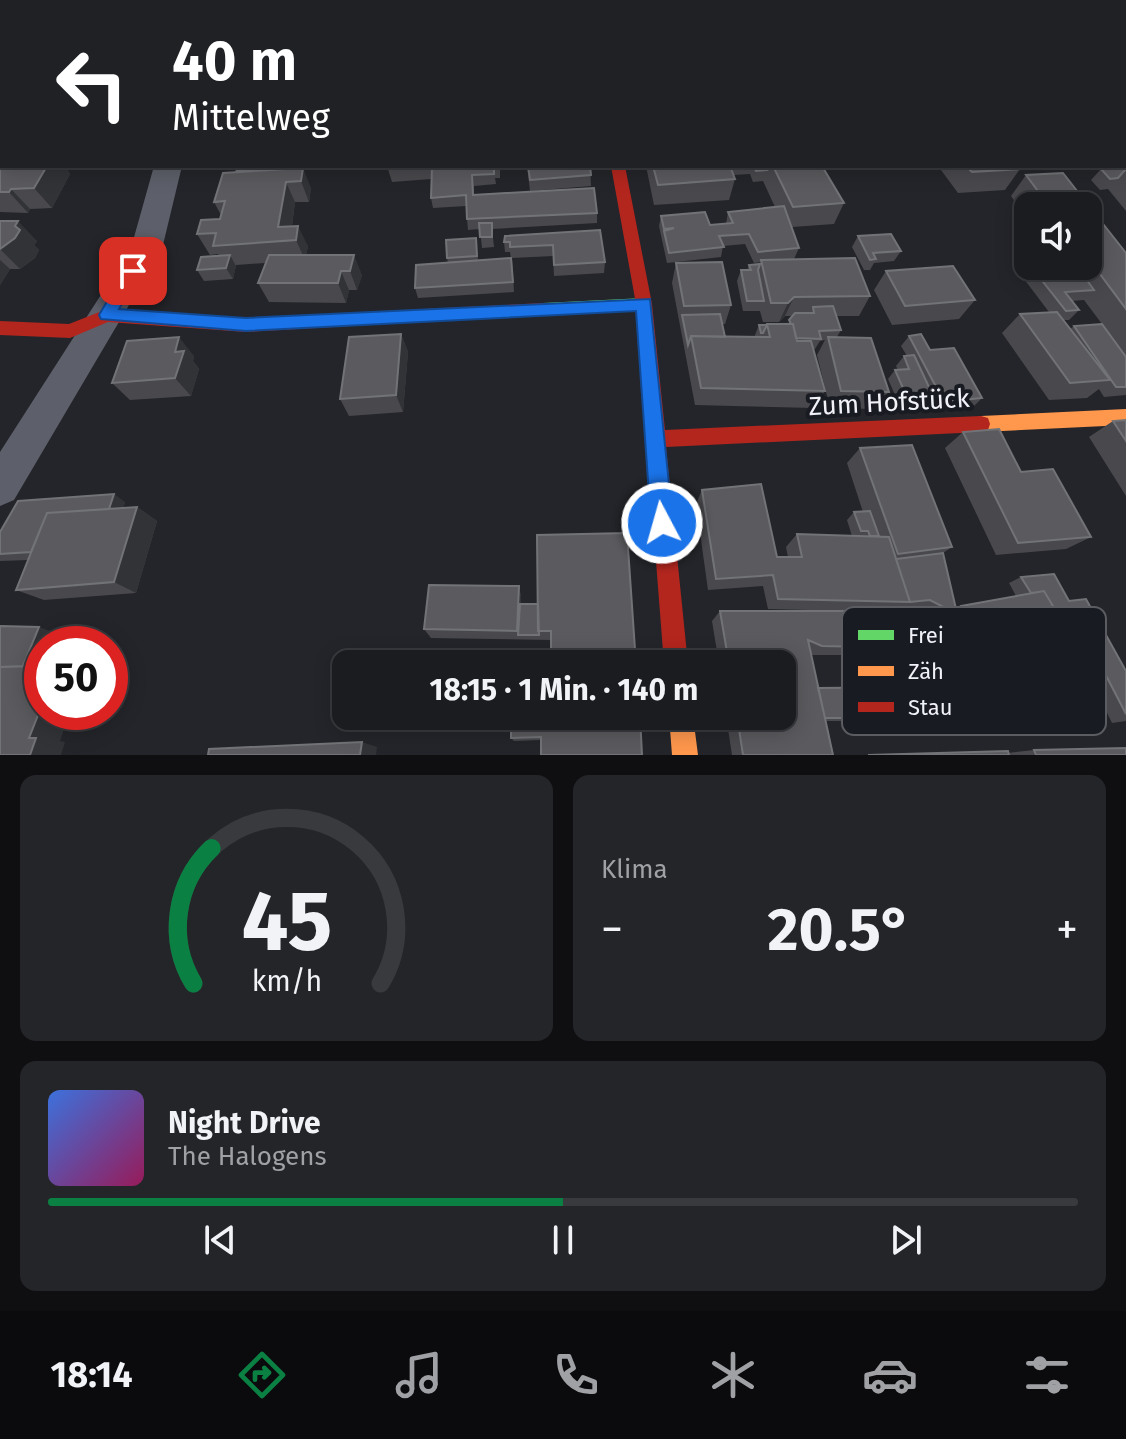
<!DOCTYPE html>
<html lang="de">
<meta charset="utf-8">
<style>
:root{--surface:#1b1c20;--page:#242529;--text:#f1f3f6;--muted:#a0a1a5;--line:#393a3e;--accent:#0b8043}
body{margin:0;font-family:"Fira Sans",sans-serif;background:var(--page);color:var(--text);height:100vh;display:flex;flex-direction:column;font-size:30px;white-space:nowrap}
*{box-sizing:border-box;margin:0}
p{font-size:26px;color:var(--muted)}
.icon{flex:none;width:44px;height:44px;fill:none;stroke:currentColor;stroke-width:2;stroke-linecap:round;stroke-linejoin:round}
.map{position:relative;height:755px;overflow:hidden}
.drawer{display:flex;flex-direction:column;gap:20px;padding:20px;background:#0f0f12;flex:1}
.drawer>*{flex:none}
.top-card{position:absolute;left:0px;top:0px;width:1126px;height:168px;box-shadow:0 4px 20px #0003,0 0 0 2px var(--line);background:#202124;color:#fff;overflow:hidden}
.controls{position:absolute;left:1014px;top:192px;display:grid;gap:16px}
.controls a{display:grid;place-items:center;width:88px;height:88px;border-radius:16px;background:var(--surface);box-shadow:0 4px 20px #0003,0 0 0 2px var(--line);font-size:40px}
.speed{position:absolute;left:24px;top:626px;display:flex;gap:16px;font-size:40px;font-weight:700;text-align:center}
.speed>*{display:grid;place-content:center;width:104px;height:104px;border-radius:50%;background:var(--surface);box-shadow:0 4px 20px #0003,0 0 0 2px var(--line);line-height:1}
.speed .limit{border:12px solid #d22;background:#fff;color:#111}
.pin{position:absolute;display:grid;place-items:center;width:68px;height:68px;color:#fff;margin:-34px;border-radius:16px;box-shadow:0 4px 12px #0006}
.me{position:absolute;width:88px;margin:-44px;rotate:354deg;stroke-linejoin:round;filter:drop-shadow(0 0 6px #0008)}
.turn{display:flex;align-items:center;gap:28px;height:168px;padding:0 40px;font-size:36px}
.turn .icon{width:104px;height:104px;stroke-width:2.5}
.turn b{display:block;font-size:56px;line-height:68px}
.big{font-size:60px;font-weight:700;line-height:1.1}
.drawer .tile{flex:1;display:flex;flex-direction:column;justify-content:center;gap:12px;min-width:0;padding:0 28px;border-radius:16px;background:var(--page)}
.drawer .dial{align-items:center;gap:0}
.dial svg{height:208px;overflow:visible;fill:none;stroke:var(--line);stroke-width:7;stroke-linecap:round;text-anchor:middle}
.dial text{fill:var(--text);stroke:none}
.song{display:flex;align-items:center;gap:24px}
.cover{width:96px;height:96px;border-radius:12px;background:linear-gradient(135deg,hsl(220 70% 55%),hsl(330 70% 35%))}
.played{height:8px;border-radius:4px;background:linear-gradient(90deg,var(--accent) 50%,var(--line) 50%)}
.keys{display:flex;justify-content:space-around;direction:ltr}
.heat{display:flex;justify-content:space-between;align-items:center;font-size:44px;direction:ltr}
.drawer .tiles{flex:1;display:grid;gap:20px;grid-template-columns:1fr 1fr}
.tile:last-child{grid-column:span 2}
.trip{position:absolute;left:332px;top:650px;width:464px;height:80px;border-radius:16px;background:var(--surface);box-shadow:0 4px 20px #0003,0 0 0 2px var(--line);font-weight:700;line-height:80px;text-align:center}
.tabs{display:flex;height:128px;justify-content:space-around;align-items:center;background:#0b0b0d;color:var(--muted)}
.tabs .icon{width:56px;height:56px}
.tabs .selected{color:var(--accent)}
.tabs b{font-size:36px;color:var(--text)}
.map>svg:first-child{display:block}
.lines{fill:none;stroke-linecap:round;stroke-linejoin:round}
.lane{fill:#5d606a;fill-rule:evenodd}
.street{fill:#5d606a;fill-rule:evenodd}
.fast{fill:#63d668;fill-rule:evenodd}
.slow{fill:#ff974d;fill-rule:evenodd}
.jam{fill:#b3261e;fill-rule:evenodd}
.wall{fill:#49494d;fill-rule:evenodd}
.shaded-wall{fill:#323337}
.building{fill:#5b5b5f;stroke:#727377;stroke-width:2}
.route{fill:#1a73e8;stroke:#114b97;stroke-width:2}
.labels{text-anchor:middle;stroke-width:8;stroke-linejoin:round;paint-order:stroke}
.street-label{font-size:26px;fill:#f0f2f8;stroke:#191b22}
.key{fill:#191b22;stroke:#5a5c62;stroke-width:2}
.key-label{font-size:22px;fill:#f0f2f8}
</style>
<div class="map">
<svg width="1126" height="755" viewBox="0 0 1126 755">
<rect width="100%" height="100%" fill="#24252a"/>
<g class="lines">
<path class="lane" d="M1124,102H1126V110H1124Z"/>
<path class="street" d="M201,0H223L200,2Z
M154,166H182L162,249L14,500L0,506V452L131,248Z"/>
<path class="fast" d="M577,0H587L588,2H578Z
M644,298L652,304L644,310L543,315L535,309L543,303Z"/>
<path class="slow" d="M1126,409V425L981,432L974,430L972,424L974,418L981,416Z
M669,716H693L698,755H672Z"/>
<path class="jam" d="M611,166H625L652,304L665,430L981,416L988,418L990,424L988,430L981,432L666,447L688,664H664L636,304Z
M543,303L551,309L543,315L246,332L108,322L70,338L0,335V321L69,324L107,309L246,318Z"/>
</g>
<path class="wall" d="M443,0H556V2H443Z
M659,0H733L734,2H700L699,0L692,1V2H660Z
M817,0H853L852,2H818Z
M857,0H890L889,2H859Z
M896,0H928L927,2H898Z
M936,0H963L947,2H938Z
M2,44V65H0V45Z
M0,110H2V166H65L70,174L52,208L30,209L28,213L0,212Z
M1124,135L1126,136V211L1108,189L1100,190L1091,180L1101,169L1114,168L1108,166H1124Z
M220,166H255L222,169Z
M387,166H500V178H495L496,184L474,186V195L597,213V223L492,229L494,247L482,248L480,229L468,230L466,206L433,208L431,198V179L392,182Z
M527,166H590L591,186L530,191Z
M646,166H822L844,203L834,224L792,227L799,248L794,259L783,260L870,296L859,316H836L841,330L837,337L889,392L875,409L830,408L817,355L825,340L820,341L815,349H813L825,391L814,408L695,405L672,283L676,263L731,305L725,324H722L725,337H755V335L759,325L788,324L793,316H785L779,322H763L760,311H743L737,281L741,270H747L749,265L760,264L761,262L754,263L745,244L723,246L721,257L667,263L659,226L661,216L710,225L726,224L728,212L775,207L763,181L753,182L750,174L733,175L735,179L729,200L654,205Z
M938,166H1018L1020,169L1005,190L958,193Z
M282,169L311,188L309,202H295L292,226L308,246L306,255L362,275L357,290H349L346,303L269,302L258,283L265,263L236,265L233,279L204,281L197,270L219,256L218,254L210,255L197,234L220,219L221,215L214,202Z
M1063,173L1126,253V395L1104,397L1099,389L1087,398L1049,400L1002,333L1020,314L1049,312L1024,279L1033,269L1061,267V266H1088V206H1028V220L1011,196L1026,175ZM1084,300L1102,324L1074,326L1070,329L1064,320H1069L1079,310L1072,301Z
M0,221L37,241L34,245L39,250L35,258L20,269H10L0,285Z
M600,230L605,262L604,273L554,276L553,256L512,258L514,292L418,298L415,288L448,263L447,258L476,238L478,260L511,258L510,252H505L504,242Z
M858,236L901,251L894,261L874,263L870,270H864L852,247Z
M886,271L975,300L959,319L892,325L874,290Z
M401,334L408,352L403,412L349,416L340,399Z
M909,336L930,350L982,398L973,407L935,411L933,406L928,411H902L888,379L895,370H898L896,366L904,356H907L901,346Z
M194,356L193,361L199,369L191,396L130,400L112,383Z
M1126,420V496L1089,437L1113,421Z
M963,432L1021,472L1091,537L1066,549L996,555L945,448Z
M860,448L952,547L943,553L956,609L961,606L1016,596L1009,583L1021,577L1069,601L1126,671V721L1112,723L1083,664L1026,673L1024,670L983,677L988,687L976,690H931L939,718L928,721H825L833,755H732L726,716H782V664H719L712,621L720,611H850L768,609L763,586L708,590L696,504L702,490L777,557H788L786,547L797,534L852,536L847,520L854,512H863L847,463ZM920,606L940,616L956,649H916L906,654L915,687L818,688L811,655H852L868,647L859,612L893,613L903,607Z
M125,502L123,508L137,507L157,521L136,593L44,600L16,590L28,560L0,561V532Z
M627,533L551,640L431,638L424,629L519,586L521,597V604H538Z
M640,716L541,740L514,741L511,738Z
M1034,750L1126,755H868L1008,753Z"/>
<path class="shaded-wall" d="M72,0H87L85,2H74Z
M131,0H147L148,2H130Z
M47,166H65L70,174L52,208L34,188Z
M303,168L311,188L309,202L301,181Z
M286,182L295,202L290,240L278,227Z
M11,189L30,209L28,213L9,192Z
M18,221L37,241L34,245L39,250L35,258L20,269L0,249Z
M298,226L308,246L305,260L296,240Z
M230,255L236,266L233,279L226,268Z
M354,255L362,275L357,290L350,271Z
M0,260L10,269L0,285Z
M341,271L349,290L346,303L338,283Z
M794,297L785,316L779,322L788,303Z
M401,334L408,352L403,412L396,395Z
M179,337L194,356L193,361L199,369L191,396L175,378V352Z
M114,494L125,502L118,523L107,516Z
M137,507L157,521L136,593L114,582Z
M519,586L521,597L520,635H518L517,631Z
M39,627L53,632L49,644H42V661L37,674L21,670Z
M42,705V712H70L60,741L65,742L61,755H30L29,738Z
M362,742L377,747L376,755H360Z"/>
<path class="building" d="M32,0H73L30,2Z
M89,0H131L130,2H88Z
M263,0H302L301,2H262Z
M497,0H556V2H472Z
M620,0H657L658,2H620Z
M665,0H691L692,2H666Z
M706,0H733L734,2H707Z
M747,0H773L774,2H748Z
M788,0H814L815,1L789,2Z
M1124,33H1126V56H1124Z
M0,110H2V128H0Z
M1124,135L1126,136V158L1124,157Z
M2,149V166H47L34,188L11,189L9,192H0V152Z
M437,166H499V167H494V174L472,175L473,195L594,188L597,213L467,219L466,195L431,198L432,168H437Z
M528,166H590L591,175L530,180Z
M653,166H730L735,179L658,185Z
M753,166H765L767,170L756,171Z
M773,166H822L844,203L793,207Z
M966,166H1018L1020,169L972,172Z
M281,167V169L236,172L237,170Z
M1126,167V169L1118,178L1110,179L1101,169Z
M303,168L301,181L286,182L278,227L298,226L296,240L213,246L216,233L197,234L201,220L220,219L225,201L214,202L223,173Z
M1063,173L1126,253V309L1088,258V206H1049L1026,175Z
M784,206L799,248L758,252L749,234L719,236L724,247L669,253L664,231L674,228L664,229L661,216L705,212L710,225L733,223L728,212Z
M0,221H18L15,226L20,230L15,238L0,249Z
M479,223H492V237H480Z
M600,230L605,262L554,265L553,245L510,247V242H504L505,236Z
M891,234L901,251L873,253L876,259L870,260L858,236Z
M476,238L477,256L447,258L446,240Z
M230,255L226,268L197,270L201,257Z
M269,255H354L350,271H341L338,283H258Z
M511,258L513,282L415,288L416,265Z
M855,258L870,296L794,297L788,303H771L761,260Z
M722,262L731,305L684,306L676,263Z
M760,264L758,270L764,301H747L741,270H751L749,265Z
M953,266L975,300L905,306L886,271Z
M1077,266L1094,290L1065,292L1079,310L1066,311L1033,269Z
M833,306L841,330L819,331L821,339L796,338L793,324H791L789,320L795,313H814L813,307Z
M1057,312L1110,380L1070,383L1020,314Z
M720,314L725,337L691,336L688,345L682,315Z
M767,324H793L797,341H811L825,391L701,388L691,336L770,337Z
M1102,324L1126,357V387H1116L1074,326Z
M759,325H767L763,333H761Z
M401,334L396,395L340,399L349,337Z
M921,334L930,350L954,348L982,398L944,402L909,336Z
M179,337L175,352L184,351L175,378L112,383L127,341Z
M828,337L871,338L889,392L841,391Z
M914,355L936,402H909L895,370L909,369L904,356Z
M1126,420V441L1113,421Z
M999,429L1021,472L1053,469L1091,537L1018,543L963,432Z
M912,445L952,547L898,554L860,448Z
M761,484L777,557H802L797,534L889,537L910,602L778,599L773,575L716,579L702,490Z
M114,494L109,509L47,513L31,552L0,554V532L18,501Z
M137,507L114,582L16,590L47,513Z
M870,511L879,536H870L868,531H861L854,512Z
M627,533L636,664H551V631H538L537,535Z
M943,553L956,609L951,611L930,600L910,602L896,559Z
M1054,574L1069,601L1086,599L1126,671V714L1098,660L1072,664L1085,660L1044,591L1031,593L1021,577Z
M429,585L519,586L517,631L424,629Z
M1044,591L1085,660L1052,666L1050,662L993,672L961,606Z
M520,604H538L539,635H518Z
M720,611H859L868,647L822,646L808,640L833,755H743L737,716H782V664H729Z
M0,626L39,627L23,666L0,667Z
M916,649H969L988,687H930L939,718H825L818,688L926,687Z
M42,666V705L29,738H36L30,755H0V667Z
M511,716H640L642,755H541V737L511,738Z
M362,742L360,755H208L209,749Z
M1126,748V755H1036L1034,750Z
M1008,751L1009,755H868Z"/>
<path class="route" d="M133,265L141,271L119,309L246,318L650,299L673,523L669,530L662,533L655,530L651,523L636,311L246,331L101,319L99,315L127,267Z"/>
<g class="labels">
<g class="street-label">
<text transform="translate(889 402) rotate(-3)" y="9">Zum Hofstück</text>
</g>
</g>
<rect x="842" y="607" width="264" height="128" rx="12" class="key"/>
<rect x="858" y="630" width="36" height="10" fill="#63d668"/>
<rect x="858" y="666" width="36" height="10" fill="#ff974d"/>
<rect x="858" y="702" width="36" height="10" fill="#b3261e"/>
<g class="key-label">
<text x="908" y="643">Frei</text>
<text x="908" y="679">Zäh</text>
<text x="908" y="715">Stau</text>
</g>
</svg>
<div class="controls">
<a><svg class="icon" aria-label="sound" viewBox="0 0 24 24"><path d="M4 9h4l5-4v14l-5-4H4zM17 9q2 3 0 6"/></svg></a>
</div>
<div class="speed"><div class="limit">50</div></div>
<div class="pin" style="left:133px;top:271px;background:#d93025"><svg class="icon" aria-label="arrive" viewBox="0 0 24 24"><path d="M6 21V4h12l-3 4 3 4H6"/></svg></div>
<svg class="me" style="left:662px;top:523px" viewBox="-20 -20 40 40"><circle r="17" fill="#1a73e8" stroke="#fff" stroke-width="3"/><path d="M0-11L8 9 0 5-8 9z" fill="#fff"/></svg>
<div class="trip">18:15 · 1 Min. · 140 m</div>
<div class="top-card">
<div class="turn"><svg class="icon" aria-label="left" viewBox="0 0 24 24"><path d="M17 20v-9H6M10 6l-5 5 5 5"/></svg><div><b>40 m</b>Mittelweg</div></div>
</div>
</div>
<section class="drawer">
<div class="tiles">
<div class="tile dial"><svg viewBox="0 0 100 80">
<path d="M14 69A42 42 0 1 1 86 69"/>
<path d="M14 69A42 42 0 0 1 21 17" stroke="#0b8043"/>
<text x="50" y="56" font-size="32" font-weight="700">45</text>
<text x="50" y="72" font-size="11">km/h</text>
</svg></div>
<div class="tile"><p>Klima</p>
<div class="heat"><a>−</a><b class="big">20.5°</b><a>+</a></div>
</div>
<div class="tile">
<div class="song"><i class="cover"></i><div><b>Night Drive</b><p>The Halogens</p></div></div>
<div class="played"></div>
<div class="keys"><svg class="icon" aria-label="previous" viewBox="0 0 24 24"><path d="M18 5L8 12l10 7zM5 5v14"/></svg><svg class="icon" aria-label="pause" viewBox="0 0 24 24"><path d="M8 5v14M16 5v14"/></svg><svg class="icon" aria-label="next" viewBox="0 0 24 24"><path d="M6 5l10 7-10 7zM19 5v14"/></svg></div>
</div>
</div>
</section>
<nav class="tabs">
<b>18:14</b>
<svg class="icon selected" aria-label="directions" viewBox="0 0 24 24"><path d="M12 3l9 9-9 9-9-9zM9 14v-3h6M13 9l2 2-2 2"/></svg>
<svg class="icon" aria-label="music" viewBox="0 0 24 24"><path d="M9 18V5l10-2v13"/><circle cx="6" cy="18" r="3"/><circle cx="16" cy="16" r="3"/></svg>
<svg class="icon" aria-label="phone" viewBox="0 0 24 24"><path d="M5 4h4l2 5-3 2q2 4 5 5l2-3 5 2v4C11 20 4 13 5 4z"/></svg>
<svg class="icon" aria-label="climate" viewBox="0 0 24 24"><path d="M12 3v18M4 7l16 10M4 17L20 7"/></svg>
<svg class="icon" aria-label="car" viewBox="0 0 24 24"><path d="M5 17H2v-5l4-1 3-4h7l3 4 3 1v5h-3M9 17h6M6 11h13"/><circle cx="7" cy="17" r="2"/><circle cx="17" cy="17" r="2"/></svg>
<svg class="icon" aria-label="filters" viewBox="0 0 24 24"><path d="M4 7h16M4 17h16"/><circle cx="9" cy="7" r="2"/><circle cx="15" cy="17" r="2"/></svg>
</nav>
